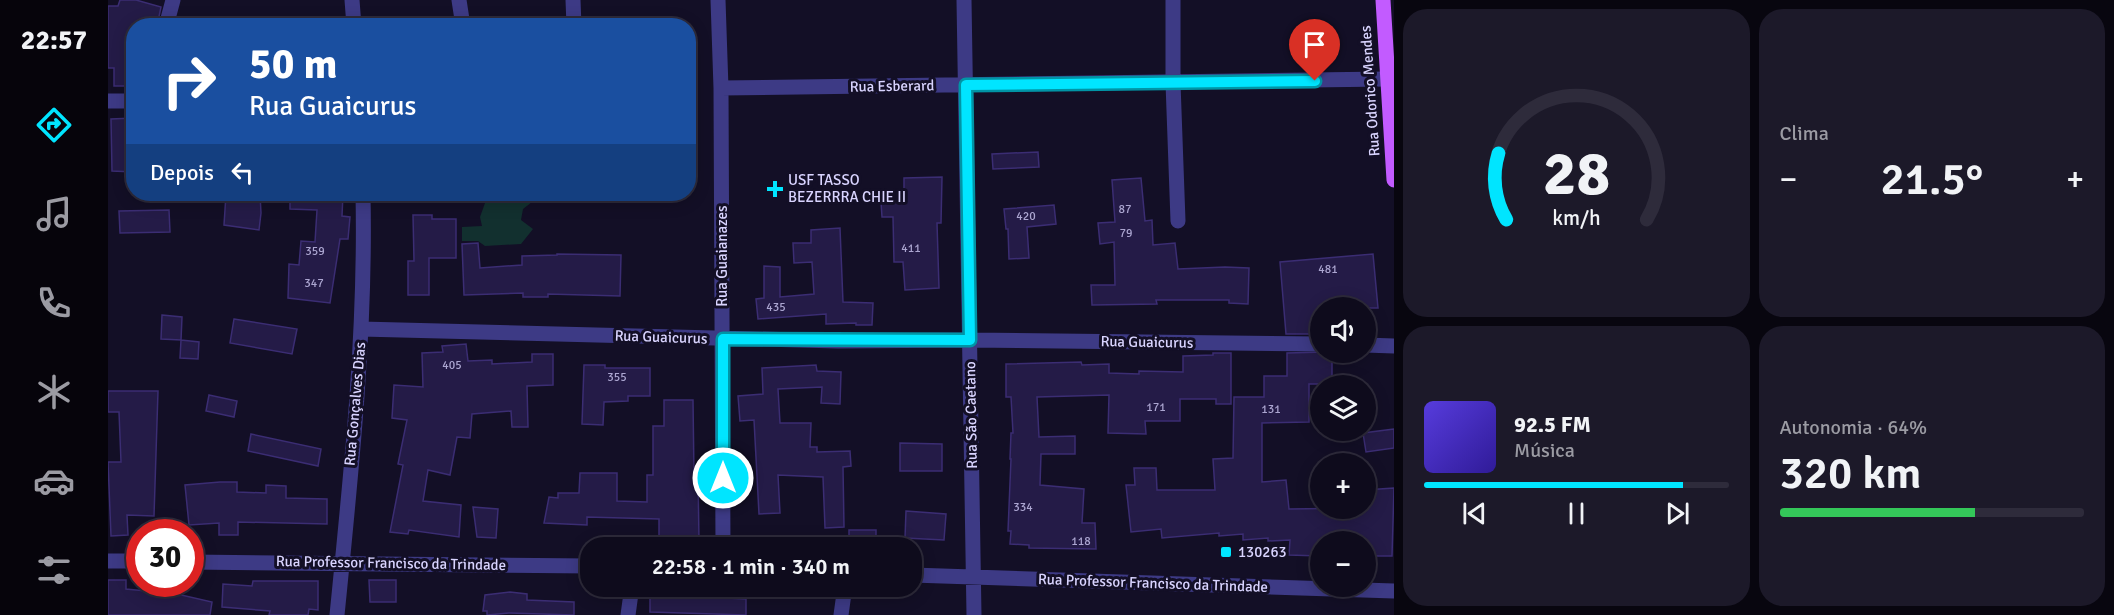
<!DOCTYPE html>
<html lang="pt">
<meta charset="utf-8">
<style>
:root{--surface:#0e0b1c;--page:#1c1929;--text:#f1f3f6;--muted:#9b9ba3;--line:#2e2b3b;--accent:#00e5ff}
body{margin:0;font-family:Signika,sans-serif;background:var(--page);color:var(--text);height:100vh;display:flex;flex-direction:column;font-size:22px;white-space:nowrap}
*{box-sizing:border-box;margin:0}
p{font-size:20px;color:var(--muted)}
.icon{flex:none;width:33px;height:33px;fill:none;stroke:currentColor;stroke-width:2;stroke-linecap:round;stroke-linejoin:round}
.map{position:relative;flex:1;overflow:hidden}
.sheet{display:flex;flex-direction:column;gap:9px;padding:9px;background:#08060f;width:720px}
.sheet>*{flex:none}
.top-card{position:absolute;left:18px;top:18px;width:570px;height:183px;border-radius:24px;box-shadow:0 3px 15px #0003,0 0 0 2px var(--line);background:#1a4fa0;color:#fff;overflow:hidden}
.controls{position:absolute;left:1202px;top:297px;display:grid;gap:12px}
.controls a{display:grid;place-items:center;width:66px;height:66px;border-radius:50%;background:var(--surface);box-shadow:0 3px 15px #0003,0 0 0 2px var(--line);font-size:30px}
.speed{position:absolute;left:18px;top:519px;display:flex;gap:12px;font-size:30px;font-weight:700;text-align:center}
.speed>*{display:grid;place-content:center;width:78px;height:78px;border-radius:50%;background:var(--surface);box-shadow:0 3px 15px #0003,0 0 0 2px var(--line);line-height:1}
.speed .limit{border:9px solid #d22;background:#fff;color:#111}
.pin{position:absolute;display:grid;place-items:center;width:51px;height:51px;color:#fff;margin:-62px -26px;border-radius:50% 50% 50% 0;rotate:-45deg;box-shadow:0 0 6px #0007}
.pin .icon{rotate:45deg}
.me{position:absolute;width:66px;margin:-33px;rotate:0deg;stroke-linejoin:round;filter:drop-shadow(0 0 4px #0008)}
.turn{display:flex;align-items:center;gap:21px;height:126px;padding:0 24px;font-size:27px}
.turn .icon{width:78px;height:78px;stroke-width:2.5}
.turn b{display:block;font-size:42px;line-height:51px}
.then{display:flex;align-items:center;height:57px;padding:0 24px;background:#0003;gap:12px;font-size:22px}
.big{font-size:45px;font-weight:600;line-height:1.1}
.sheet .tile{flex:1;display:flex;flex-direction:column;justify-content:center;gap:9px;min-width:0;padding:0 21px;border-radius:24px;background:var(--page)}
.sheet .dial{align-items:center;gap:0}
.dial svg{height:156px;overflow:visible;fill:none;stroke:var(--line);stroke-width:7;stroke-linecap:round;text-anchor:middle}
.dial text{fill:var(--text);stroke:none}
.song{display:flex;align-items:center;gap:18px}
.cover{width:72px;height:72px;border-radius:9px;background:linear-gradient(135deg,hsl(250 70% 55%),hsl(250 70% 35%))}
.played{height:6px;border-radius:3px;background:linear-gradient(90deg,var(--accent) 85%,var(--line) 85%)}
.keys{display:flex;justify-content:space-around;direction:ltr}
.heat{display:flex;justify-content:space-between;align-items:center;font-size:33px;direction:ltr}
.charge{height:9px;border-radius:4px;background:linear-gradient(90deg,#34c759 64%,var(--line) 0)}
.sheet .tiles{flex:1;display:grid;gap:9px;grid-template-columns:repeat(2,1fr)}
.trip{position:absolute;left:472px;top:537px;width:342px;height:60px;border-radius:24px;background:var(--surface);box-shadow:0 3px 15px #0003,0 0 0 2px var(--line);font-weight:600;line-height:60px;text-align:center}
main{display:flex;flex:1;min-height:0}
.dock{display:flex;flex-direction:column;width:108px;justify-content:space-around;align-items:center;background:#06040b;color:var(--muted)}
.dock .icon{width:42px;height:42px}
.dock .active{color:var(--accent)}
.dock b{font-size:27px;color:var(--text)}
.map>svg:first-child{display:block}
.green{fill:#12302f}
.building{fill:#241b47;stroke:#3b2d73;stroke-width:1.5}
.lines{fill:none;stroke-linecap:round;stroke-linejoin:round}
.minor{stroke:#3d3a85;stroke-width:15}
.major{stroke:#c25bff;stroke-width:15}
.route-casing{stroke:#0095a6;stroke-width:15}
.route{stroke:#00e5ff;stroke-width:10}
.poi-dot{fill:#00e5ff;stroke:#130f26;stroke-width:2}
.labels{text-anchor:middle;stroke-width:6;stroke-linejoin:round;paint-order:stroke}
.number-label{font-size:12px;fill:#aca6d1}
.street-label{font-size:15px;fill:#d9d4ff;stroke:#130f26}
.poi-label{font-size:15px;fill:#d9d4ff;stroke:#130f26;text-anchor:start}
</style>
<main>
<nav class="dock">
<b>22:57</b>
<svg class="icon active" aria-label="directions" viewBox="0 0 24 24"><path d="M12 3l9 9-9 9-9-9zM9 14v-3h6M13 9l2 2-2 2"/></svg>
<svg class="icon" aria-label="music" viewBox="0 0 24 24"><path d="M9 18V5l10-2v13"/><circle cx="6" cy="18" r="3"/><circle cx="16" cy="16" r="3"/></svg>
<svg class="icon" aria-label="phone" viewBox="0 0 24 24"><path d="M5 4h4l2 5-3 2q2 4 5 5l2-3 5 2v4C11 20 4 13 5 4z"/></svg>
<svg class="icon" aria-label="climate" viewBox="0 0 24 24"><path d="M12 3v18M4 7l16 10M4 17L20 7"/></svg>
<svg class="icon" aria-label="car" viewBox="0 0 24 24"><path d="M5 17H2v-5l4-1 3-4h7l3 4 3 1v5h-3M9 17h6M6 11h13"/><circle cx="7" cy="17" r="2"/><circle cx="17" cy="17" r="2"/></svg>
<svg class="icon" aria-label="filters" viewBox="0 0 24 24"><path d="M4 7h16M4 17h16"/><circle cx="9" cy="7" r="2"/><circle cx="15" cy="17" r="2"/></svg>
</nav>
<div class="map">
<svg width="1286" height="615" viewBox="0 0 1286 615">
<rect width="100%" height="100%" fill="#130f26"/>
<path class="green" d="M373,194H424V202L415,209L413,220L425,229L413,244L377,246L370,241H354V227L374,226L372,217L377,203Z"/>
<path class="building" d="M12,0H28L53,7L49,26H26V86H6V68H0V6H10Z
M26,118V172L4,171L3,119Z
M930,152L931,167L885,169L884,154Z
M834,177L833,223H829L831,288L797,290L795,262H786L785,217H774L773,202L796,201V178Z
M1033,178L1037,221L1044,220L1045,245L1067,243L1070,269L1117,267L1141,268L1140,304L1121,303V300H1048L1049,304L984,305L983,285H1007L1006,242L992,244L990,223L1007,222L1004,180Z
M118,194H152L153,213L151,230L116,225Z
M182,194H235L234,216L242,217L240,239H232L222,303L180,298L181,264L191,265L193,241L207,242L209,210L182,209Z
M946,205L948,224L919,227L921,258L901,259L900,229H898L896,209Z
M61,210L62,232L12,233L11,211Z
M305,215H324V219H348V258H321V295H300V261H306Z
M732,228L735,302L765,303L764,325H748V323L718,324V314L650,319L648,299L656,298V266L672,267V297L706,294L704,262L686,263L685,243H703V230Z
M370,243L372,268L414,265V256L449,255V254L513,255L512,296L440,294V297H415V293L356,295L354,244Z
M1265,254L1270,308H1212V334H1178L1172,262Z
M54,315L74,317L73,340L53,339Z
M126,319L189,329L184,354L122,343Z
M73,340L91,342L90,359L72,358Z
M358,344L360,361L384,360V364L424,362V354H445V385L419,386L420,427H404L403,411L364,414L362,438L349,437L342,475L320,470L315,501L353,505L351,537L301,530L300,534L282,532L295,465L290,464L299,420L284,418L286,385L315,387L314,353L335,352L334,346Z
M1217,352H1224V384H1201V422L1154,423V482L1178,480L1181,509L1257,508V490L1286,488L1284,556H1257V542H1212V556L1181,555L1182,540L1160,541V538L1135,540V534L1111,536V533L1054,538L1053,529L1023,532L1018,485H1027L1026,468H1048L1049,490H1107L1105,459L1125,458L1126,397H1156V376H1179V353Z
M1105,353H1123V404H1108V399H1072V421H1037L1038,434L1000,433L1001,395L929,397L931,437L967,436V454H933L932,485L976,489L974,523H987L988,549L921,548V545L902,544L903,531H900L903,459H902L903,433H905L903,397H898V364L973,362L974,365L1001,364V373L1031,374V371L1075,372V356L1105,355Z
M476,365H497V368H542V396H520V401L496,402L495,425L474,424Z
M708,365L709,371L733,372L732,404L713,403L714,387L670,389L672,423H703L702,447H709V452L742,451L743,466L735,467L736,527L717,528L715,477L670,475L672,513L651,514L646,420L632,421L630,396L655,394L654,368Z
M0,391H50L46,516L19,515L20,535L3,536L0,462H13L11,412H0Z
M101,395L129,401L126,417L98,411Z
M556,400H585L586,475H590L591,541H551V519L479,517V525L436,523L441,497L450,498V493H471L472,473H509V501L539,502V475H545V426H556Z
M1286,429V448L1258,452L1255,433Z
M143,434L213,449L210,466L140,451Z
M792,443L834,444V471H792Z
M112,482H129V492L158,493V485L178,486V498L219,499V524L130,522V535H111V523L81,525L77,485Z
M365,507L390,509L388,538L369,537Z
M798,511L838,514L836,540L797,538Z
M741,530H768V548H741Z
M0,580H18V589L69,594L104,602L102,615H0Z
M261,580H288V602H262Z
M145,581H210V610L201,609L200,615H161L162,611L114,607L115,584L144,586Z
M542,586H581V596L638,599V615L542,612Z
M402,592L419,594V600L466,602V615L401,613L379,615V611H375L377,595Z"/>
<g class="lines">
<path class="minor" d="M244,0L246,26
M351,0L355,26
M465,0L466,26
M610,0L613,88L615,548
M856,0L866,615
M1065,0V83L1070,221
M58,26L65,0
M613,88L1279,79
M0,101H26
M253,329L730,341L862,340L1212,344
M1257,345L1286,346
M0,561H32
M82,562L483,566
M804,575L1286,591
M229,615C243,475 258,334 255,194
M520,615L524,586
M733,615L737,586"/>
<path class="major" d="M1275,0L1286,180"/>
</g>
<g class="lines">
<defs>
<path id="route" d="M615,478V339L862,340L858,85L1207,81"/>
</defs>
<use href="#route" class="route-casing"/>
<use href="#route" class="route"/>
</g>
<g class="poi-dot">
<path d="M664 180h6v6h6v6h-6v6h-6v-6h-6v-6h6z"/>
<rect x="1112" y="546" width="12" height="12" rx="3"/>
</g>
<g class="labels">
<g class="number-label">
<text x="1017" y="213">87</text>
<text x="918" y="220">420</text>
<text x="1018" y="237">79</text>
<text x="803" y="252">411</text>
<text x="207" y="255">359</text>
<text x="1220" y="273">481</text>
<text x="206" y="287">347</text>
<text x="668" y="311">435</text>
<text x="344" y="369">405</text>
<text x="509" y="381">355</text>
<text x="1048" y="411">171</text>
<text x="1163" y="413">131</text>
<text x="915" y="511">334</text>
<text x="973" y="545">118</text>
</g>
<g class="street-label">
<text transform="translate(784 86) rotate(-1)" y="5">Rua Esberard</text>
<text transform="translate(1262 91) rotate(-94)" y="5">Rua Odorico Mendes</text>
<text transform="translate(614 256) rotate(-90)" y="5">Rua Guaianazes</text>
<text transform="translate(553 337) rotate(2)" y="5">Rua Guaicurus</text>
<text transform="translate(1039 342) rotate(1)" y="5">Rua Guaicurus</text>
<text transform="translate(247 404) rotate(-85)" y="5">Rua Gonçalves Dias</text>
<text transform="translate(863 415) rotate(-91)" y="5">Rua São Caetano</text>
<text transform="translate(283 563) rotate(1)" y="5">Rua Professor Francisco da Trindade</text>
<text transform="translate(1045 583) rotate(2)" y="5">Rua Professor Francisco da Trindade</text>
</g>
<g class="poi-label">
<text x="680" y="185">USF TASSO<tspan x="680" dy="17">BEZERRRA CHIE II</tspan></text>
<text x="1130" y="557">130263</text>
</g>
</g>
</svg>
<div class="controls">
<a><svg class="icon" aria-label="sound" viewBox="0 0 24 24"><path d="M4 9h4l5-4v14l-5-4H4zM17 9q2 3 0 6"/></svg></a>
<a><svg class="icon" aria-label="layers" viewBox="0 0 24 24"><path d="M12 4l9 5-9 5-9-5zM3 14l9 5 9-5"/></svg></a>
<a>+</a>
<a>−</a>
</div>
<div class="speed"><div class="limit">30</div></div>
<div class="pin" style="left:1207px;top:81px;background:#d93025"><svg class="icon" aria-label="arrive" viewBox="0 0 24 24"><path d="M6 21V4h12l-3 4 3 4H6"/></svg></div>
<svg class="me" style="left:615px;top:478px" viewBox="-20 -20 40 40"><circle r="17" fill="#00e5ff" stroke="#fff" stroke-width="3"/><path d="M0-11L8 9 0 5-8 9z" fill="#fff"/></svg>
<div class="trip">22:58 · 1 min · 340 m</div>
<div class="top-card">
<div class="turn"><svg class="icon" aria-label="right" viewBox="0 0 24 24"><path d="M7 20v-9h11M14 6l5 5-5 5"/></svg><div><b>50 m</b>Rua Guaicurus</div></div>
<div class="then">Depois<svg class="icon" aria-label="left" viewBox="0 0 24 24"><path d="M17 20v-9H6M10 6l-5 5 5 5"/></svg></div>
</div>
</div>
<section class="sheet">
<div class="tiles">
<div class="tile dial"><svg viewBox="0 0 100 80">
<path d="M14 69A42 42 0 1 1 86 69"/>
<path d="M14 69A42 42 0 0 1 10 35" stroke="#00e5ff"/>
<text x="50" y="56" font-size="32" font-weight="700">28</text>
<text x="50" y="72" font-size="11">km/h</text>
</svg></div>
<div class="tile"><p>Clima</p>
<div class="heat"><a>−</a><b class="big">21.5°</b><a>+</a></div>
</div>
<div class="tile">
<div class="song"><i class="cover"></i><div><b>92.5 FM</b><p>Música</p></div></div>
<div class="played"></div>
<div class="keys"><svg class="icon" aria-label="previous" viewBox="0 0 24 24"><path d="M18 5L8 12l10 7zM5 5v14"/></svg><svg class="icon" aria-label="pause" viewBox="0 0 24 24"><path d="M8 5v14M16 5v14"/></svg><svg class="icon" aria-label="next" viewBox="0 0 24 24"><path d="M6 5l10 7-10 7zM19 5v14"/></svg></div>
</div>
<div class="tile"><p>Autonomia · 64%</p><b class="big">320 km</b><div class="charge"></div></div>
</div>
</section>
</main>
